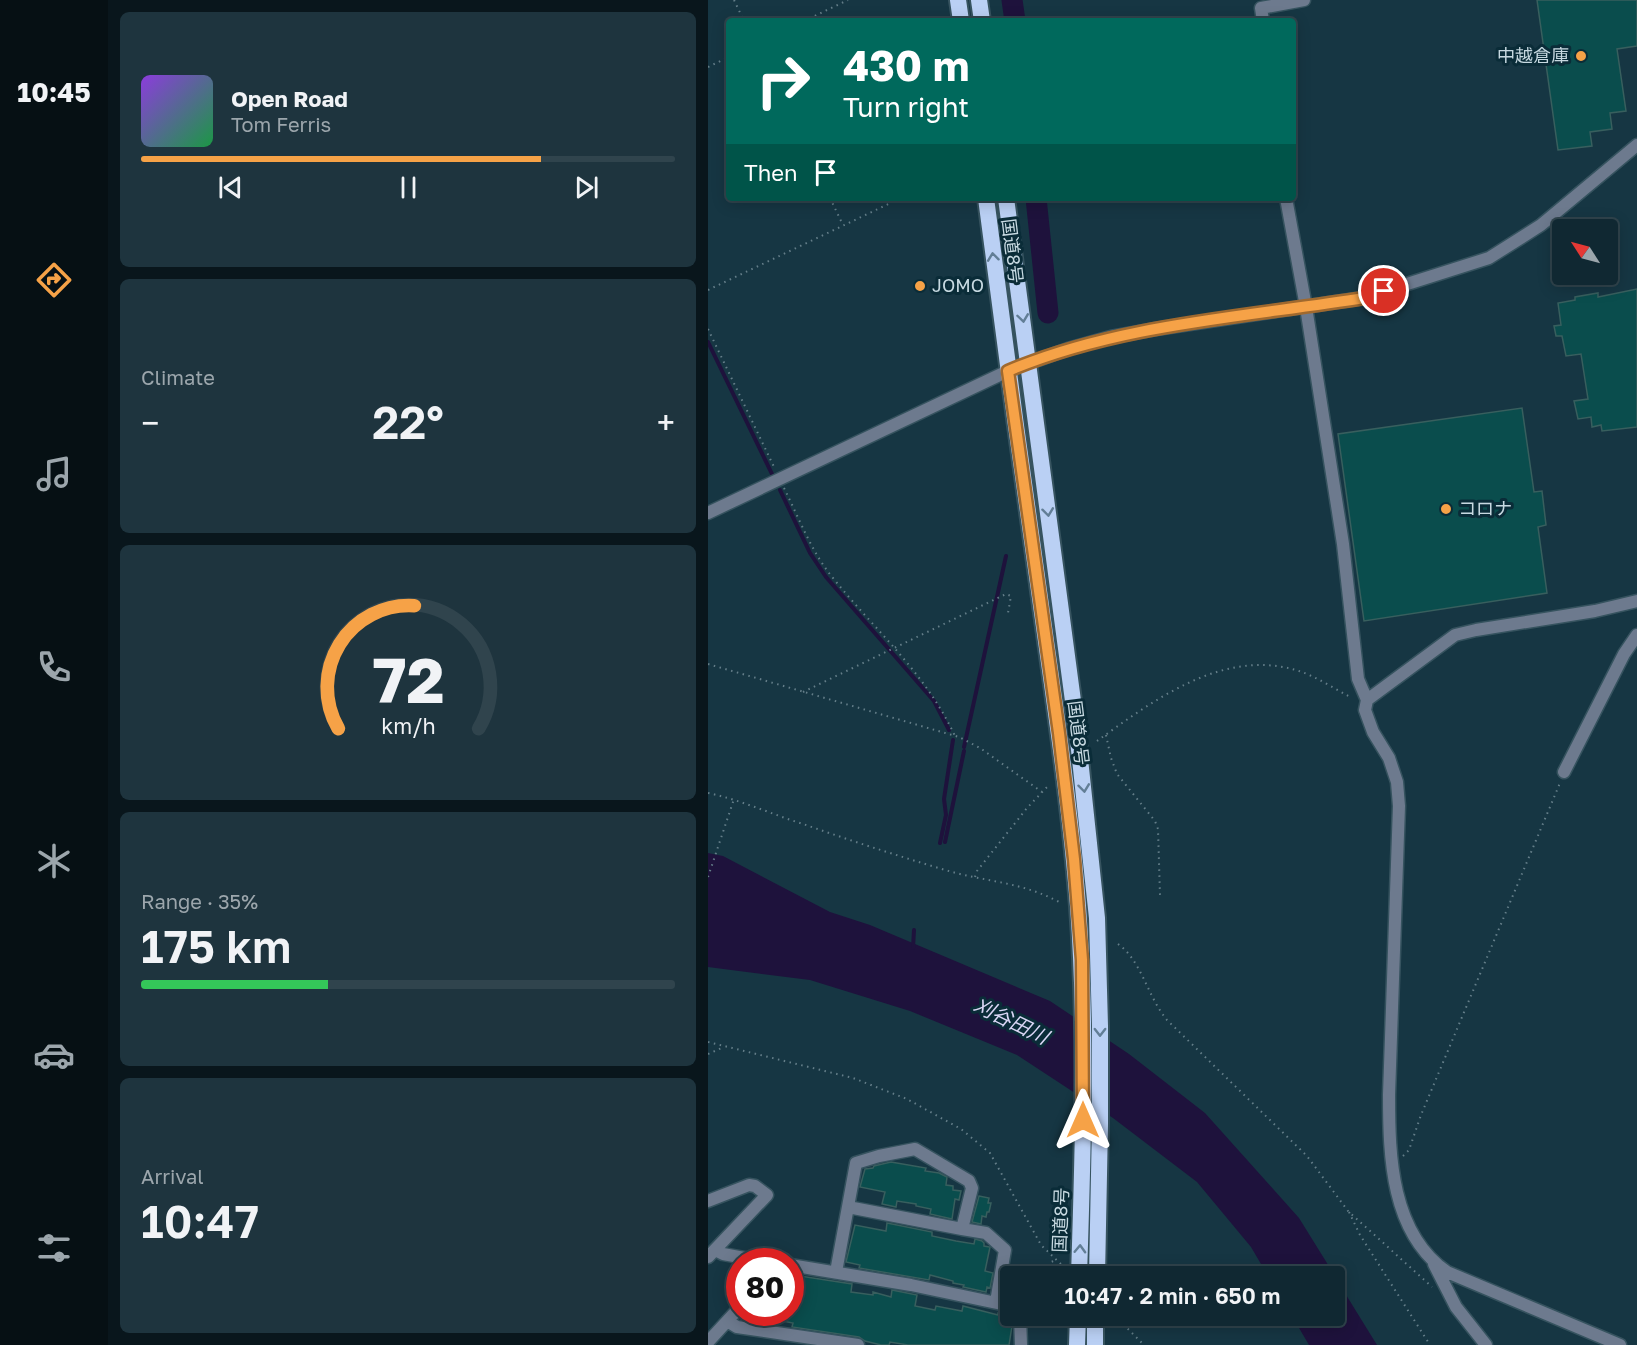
<!DOCTYPE html>
<meta charset="utf-8">
<style>
:root{--surface:#102832;--page:#1e343e;--text:#f1f3f6;--muted:#9ca6ac;--line:#30444d;--accent:#f6a247}
body{margin:0;font-family:"Golos Text","Noto Sans JP",sans-serif;background:var(--page);color:var(--text);height:100vh;display:flex;flex-direction:column;font-size:22px;white-space:nowrap}
*{box-sizing:border-box;margin:0}
p{font-size:20px;color:var(--muted)}
.icon{flex:none;width:33px;height:33px;fill:none;stroke:currentColor;stroke-width:2;stroke-linecap:round;stroke-linejoin:round}
.map{position:relative;flex:1;overflow:hidden}
.drawer{display:flex;flex-direction:column;gap:12px;padding:12px;background:#09161c;width:600px}
.drawer>*{flex:none}
.guide{position:absolute;left:18px;top:18px;width:570px;height:183px;border-radius:6px;box-shadow:0 3px 15px #0003,0 0 0 2px var(--line);background:#00695c;color:#fff;overflow:hidden}
.needle{width:39px;rotate:306deg}
.fabs{position:absolute;left:844px;top:219px;display:grid;gap:12px}
.fabs a{display:grid;place-items:center;width:66px;height:66px;border-radius:6px;background:var(--surface);box-shadow:0 3px 15px #0003,0 0 0 2px var(--line);font-size:30px}
.speed{position:absolute;left:18px;top:1248px;display:flex;gap:12px;font-size:30px;font-weight:700;text-align:center}
.speed>*{display:grid;place-content:center;width:78px;height:78px;border-radius:50%;background:var(--surface);box-shadow:0 3px 15px #0003,0 0 0 2px var(--line);line-height:1}
.speed .limit{border:9px solid #d22;background:#fff;color:#111}
.pin{position:absolute;display:grid;place-items:center;width:51px;height:51px;color:#fff;margin:-26px;border:3px solid #fff;border-radius:50%;box-shadow:0 2px 6px #0007}
.me{position:absolute;width:66px;margin:-33px;rotate:0deg;stroke-linejoin:round;filter:drop-shadow(0 0 4px #0008)}
.turn{display:flex;align-items:center;gap:21px;height:126px;padding:0 18px;font-size:27px}
.turn .icon{width:78px;height:78px;stroke-width:2.5}
.turn b{display:block;font-size:42px;line-height:51px}
.then{display:flex;align-items:center;height:57px;padding:0 18px;background:#0003;gap:12px;font-size:22px}
.big{font-size:45px;font-weight:600;line-height:1.1}
.drawer .tile{flex:1;display:flex;flex-direction:column;justify-content:center;gap:9px;min-width:0;padding:0 21px;border-radius:9px;background:var(--page)}
.drawer .dial{align-items:center;gap:0}
.dial svg{height:156px;overflow:visible;fill:none;stroke:var(--line);stroke-width:7;stroke-linecap:round;text-anchor:middle}
.dial text{fill:var(--text);stroke:none}
.song{display:flex;align-items:center;gap:18px}
.cover{width:72px;height:72px;border-radius:9px;background:linear-gradient(135deg,hsl(270 70% 55%),hsl(140 70% 35%))}
.played{height:6px;border-radius:3px;background:linear-gradient(90deg,var(--accent) 75%,var(--line) 75%)}
.keys{display:flex;justify-content:space-around;direction:ltr}
.heat{display:flex;justify-content:space-between;align-items:center;font-size:33px;direction:ltr}
.charge{height:9px;border-radius:4px;background:linear-gradient(90deg,#34c759 35%,var(--line) 0)}
.trip{position:absolute;left:292px;top:1266px;width:345px;height:60px;border-radius:6px;background:var(--surface);box-shadow:0 3px 15px #0003,0 0 0 2px var(--line);font-weight:600;line-height:60px;text-align:center}
main{display:flex;flex:1;min-height:0}
.dock{display:flex;flex-direction:column;width:108px;justify-content:space-around;align-items:center;background:#061014;color:var(--muted)}
.dock .icon{width:42px;height:42px}
.dock .active{color:var(--accent)}
.dock b{font-size:27px;color:var(--text)}
.map>svg:first-child{display:block}
.water{fill:#1e123c}
.lines{fill:none;stroke-linecap:round;stroke-linejoin:round}
.stream{stroke:#1e123c;stroke-width:4}
.river{stroke:#1e123c;stroke-width:21}
.building{fill:#0a4d4d;stroke:#385f5e;stroke-width:1.5}
.minor-casing{stroke:#36535f;stroke-width:15}
.tertiary-casing{stroke:#36535f;stroke-width:15}
.trunk-casing{stroke:#36535f;stroke-width:20}
.path{stroke:#647e89;stroke-width:2;stroke-dasharray:1.5 4.5;stroke-linecap:butt}
.minor{stroke:#6d7a8e;stroke-width:12}
.tertiary{stroke:#6d7a8e;stroke-width:12}
.trunk{stroke:#bad0f4;stroke-width:16}
.oneway{stroke:#627e96}
.route-casing{stroke:#a0692e;stroke-width:15}
.route{stroke:#f6a247;stroke-width:10}
.poi-dot{fill:#f6a247;stroke:#0a2c38;stroke-width:2}
.labels{text-anchor:middle;stroke-width:6;stroke-linejoin:round;paint-order:stroke}
.poi-label{font-size:18px;fill:#c7d9e1;stroke:#0a2c38;text-anchor:start}
.street-label{font-size:18px;fill:#c7d9e1;stroke:#0a2c38}
.water-label{font-size:20px;font-style:italic;fill:#dad6f5;stroke:#0a2c38}
</style>
<main>
<nav class="dock">
<b>10:45</b>
<svg class="icon active" aria-label="directions" viewBox="0 0 24 24"><path d="M12 3l9 9-9 9-9-9zM9 14v-3h6M13 9l2 2-2 2"/></svg>
<svg class="icon" aria-label="music" viewBox="0 0 24 24"><path d="M9 18V5l10-2v13"/><circle cx="6" cy="18" r="3"/><circle cx="16" cy="16" r="3"/></svg>
<svg class="icon" aria-label="phone" viewBox="0 0 24 24"><path d="M5 4h4l2 5-3 2q2 4 5 5l2-3 5 2v4C11 20 4 13 5 4z"/></svg>
<svg class="icon" aria-label="climate" viewBox="0 0 24 24"><path d="M12 3v18M4 7l16 10M4 17L20 7"/></svg>
<svg class="icon" aria-label="car" viewBox="0 0 24 24"><path d="M5 17H2v-5l4-1 3-4h7l3 4 3 1v5h-3M9 17h6M6 11h13"/><circle cx="7" cy="17" r="2"/><circle cx="17" cy="17" r="2"/></svg>
<svg class="icon" aria-label="filters" viewBox="0 0 24 24"><path d="M4 7h16M4 17h16"/><circle cx="9" cy="7" r="2"/><circle cx="15" cy="17" r="2"/></svg>
</nav>
<section class="drawer">
<div class="tile">
<div class="song"><i class="cover"></i><div><b>Open Road</b><p>Tom Ferris</p></div></div>
<div class="played"></div>
<div class="keys"><svg class="icon" aria-label="previous" viewBox="0 0 24 24"><path d="M18 5L8 12l10 7zM5 5v14"/></svg><svg class="icon" aria-label="pause" viewBox="0 0 24 24"><path d="M8 5v14M16 5v14"/></svg><svg class="icon" aria-label="next" viewBox="0 0 24 24"><path d="M6 5l10 7-10 7zM19 5v14"/></svg></div>
</div>
<div class="tile"><p>Climate</p>
<div class="heat"><a>−</a><b class="big">22°</b><a>+</a></div>
</div>
<div class="tile dial"><svg viewBox="0 0 100 80">
<path d="M14 69A42 42 0 1 1 86 69"/>
<path d="M14 69A42 42 0 0 1 53 6" stroke="#f6a247"/>
<text x="50" y="56" font-size="32" font-weight="700">72</text>
<text x="50" y="72" font-size="11">km/h</text>
</svg></div>
<div class="tile"><p>Range · 35%</p><b class="big">175 km</b><div class="charge"></div></div>
<div class="tile"><p>Arrival</p><b class="big">10:47</b></div>
</section>
<div class="map">
<svg width="929" height="1345" viewBox="0 0 929 1345">
<rect width="100%" height="100%" fill="#163643"/>
<path class="water" d="M0,853L15,856L122,912L162,925L342,1001L421,1054L497,1113L591,1218L627,1276H560L543,1247L489,1182L405,1118L309,1055L202,1011L102,980L0,967Z
M627,1277L669,1345H601L584,1316H627Z"/>
<g class="lines">
<path class="stream" d="M0,342L64,474
M72,490L102,553L118,577L226,701L241,730
M256,747L298,556
M237,842L256,751
M232,843L238,815L236,799L245,740
M205,948L206,930"/>
<path class="river" d="M304,0L307,21
M328,198L340,313"/>
</g>
<path class="building" d="M829,0H929V46L909,49L918,111L902,113L904,129L882,132L884,146L850,150Z
M929,289V427L894,431L893,425L884,427L883,417L870,419L866,401L880,399L873,354L858,356L854,336H848L846,326L853,325L850,303L867,300V297L890,293V297Z
M814,408L826,492L834,491L838,525L830,527L839,593L656,621L630,434Z
M183,1162L218,1168L217,1171L231,1173L239,1177L238,1185L245,1186V1190L253,1191L251,1200L247,1199L244,1219L222,1214L223,1209L208,1206V1204L189,1201L188,1207L174,1204L177,1192L152,1187L157,1169L165,1168L166,1166Z
M271,1196L281,1198L280,1203H283L281,1212H279L278,1217L274,1216L273,1224L264,1222Z
M179,1223L224,1232V1236L248,1241L266,1244L267,1239L274,1241L276,1243V1246L282,1247L277,1271L285,1273L282,1288L279,1287L278,1292L255,1287L256,1285L245,1283V1281L222,1275L221,1280L151,1268L152,1265L138,1262L147,1225L178,1231Z
M82,1276L91,1278L92,1276L144,1284L143,1292L165,1295V1292L183,1297L184,1290L209,1295L207,1306L227,1310L228,1306L254,1311L255,1306L290,1315V1313L303,1315L304,1326L301,1345H200L182,1342L181,1345H173L157,1341L151,1337L84,1327L85,1323L54,1317V1312H82Z"/>
<g class="lines">
<defs>
<path id="minor" d="M555,21L553,8L596,0
M578,198L598,307L635,544L650,679L659,700L657,710L665,732L681,758L689,782L691,806L681,1095C681,1157 683,1233 739,1272L912,1345
M659,700L747,635L768,630L887,611L929,601
M856,772L916,654L929,635
M0,1201L41,1185L47,1186L59,1195L0,1257
M140,1207L254,1229
M7,1250L15,1254L58,1262
M726,1264L748,1307L778,1345
M82,1265L203,1285L303,1306
M128,1272L148,1163L171,1156L207,1149L261,1181L264,1188L254,1229L278,1233L297,1250L288,1302
M312,1316L313,1345
M19,1321L29,1327L150,1345
M0,1342L32,1307"/>
<path id="tertiary" d="M0,513L300,371L360,349L403,337L448,329L655,298L781,258L833,225L929,145"/>
<path id="trunk" d="M250,0L253,21
M271,0L274,21
M278,198C295,331 313,465 332,598C346,700 362,803 370,906C379,1029 375,1153 371,1276
M298,198L369,731L389,918L392,1026V1124L389,1276
M369,1345L370,1316
M387,1345V1316"/>
</defs>
<use href="#minor" class="minor-casing"/>
<use href="#tertiary" class="tertiary-casing"/>
<use href="#trunk" class="trunk-casing"/>
<path class="path" d="M26,0L36,21
M96,21L140,0
M0,67L21,57
M122,198L135,225
M0,290L193,198
M0,329L67,469
M76,488C90,516 102,548 121,573C165,629 216,670 247,736
M0,664L251,737L272,748L334,792
M95,692L298,594L303,596L300,613
M398,735L403,758L409,774L447,821L450,829L452,895
M389,741C446,700 516,647 591,671C609,677 627,689 644,698
M0,793C33,800 63,814 95,824C141,840 187,855 234,869C275,882 312,881 351,902
M0,877L26,799
M267,877L269,871L319,808L340,786
M410,944C434,961 439,996 459,1020L599,1156L640,1211L724,1287
M0,1042L145,1078L199,1099L253,1129L282,1153L333,1245L358,1269
M0,1054L16,1047
M695,1156L701,1150L713,1115L852,783
M641,1212L652,1235L722,1345
M333,1276L343,1262L348,1260
M407,1316L436,1345"/>
<use href="#minor" class="minor"/>
<use href="#tertiary" class="tertiary"/>
<use href="#trunk" class="trunk"/>
</g>
<defs><path id="oneway-chevron" d="M-2-3.5L2.5 0L-2 3.5" fill="none" stroke-width="1.6" stroke-linecap="round" stroke-linejoin="round" transform="scale(1.5)"/></defs>
<g class="oneway">
<use href="#oneway-chevron" transform="translate(285 257) rotate(-97)"/>
<use href="#oneway-chevron" transform="translate(315 318) rotate(82)"/>
<use href="#oneway-chevron" transform="translate(340 512) rotate(83)"/>
<use href="#oneway-chevron" transform="translate(376 788) rotate(83)"/>
<use href="#oneway-chevron" transform="translate(392 1032) rotate(90)"/>
<use href="#oneway-chevron" transform="translate(372 1249) rotate(-88)"/>
</g>
<g class="lines">
<defs>
<path id="route" d="M375,1120L374,960L366,859L351,733L300,371C411,324 538,317 656,298L676,291"/>
</defs>
<use href="#route" class="route-casing"/>
<use href="#route" class="route"/>
</g>
<g class="poi-dot">
<circle cx="873" cy="56" r="6"/>
<circle cx="212" cy="286" r="6"/>
<circle cx="738" cy="509" r="6"/>
</g>
<g class="labels">
<g class="poi-label">
<text x="861" y="62" text-anchor="end">中越倉庫</text>
<text x="224" y="292">JOMO</text>
<text x="750" y="515">コロナ</text>
</g>
<g class="street-label">
<text transform="translate(304 251) rotate(83)" y="6">国道8号</text>
<text transform="translate(370 733) rotate(83)" y="6">国道8号</text>
<text transform="translate(353 1220) rotate(-88)" y="6">国道8号</text>
</g>
<g class="water-label">
<text transform="translate(303 1021) rotate(26)" y="7">刈谷田川</text>
</g>
</g>
</svg>
<div class="fabs">
<a><svg class="needle" viewBox="-14 -14 28 28"><path d="M0-13l5 13h-10z" fill="#e53935"/><path d="M0 13l5-13h-10z" fill="#9ca6ac"/></svg></a>
</div>
<div class="speed"><div class="limit">80</div></div>
<div class="pin" style="left:676px;top:291px;background:#d93025"><svg class="icon" aria-label="arrive" viewBox="0 0 24 24"><path d="M6 21V4h12l-3 4 3 4H6"/></svg></div>
<svg class="me" style="left:375px;top:1120px" viewBox="-20 -20 40 40"><path d="M0-17L14 15 0 8-14 15z" fill="#f6a247" stroke="#fff" stroke-width="4"/></svg>
<div class="trip">10:47 · 2 min · 650 m</div>
<div class="guide">
<div class="turn"><svg class="icon" aria-label="right" viewBox="0 0 24 24"><path d="M7 20v-9h11M14 6l5 5-5 5"/></svg><div><b>430 m</b>Turn right</div></div>
<div class="then">Then<svg class="icon" aria-label="arrive" viewBox="0 0 24 24"><path d="M6 21V4h12l-3 4 3 4H6"/></svg></div>
</div>
</div>
</main>
